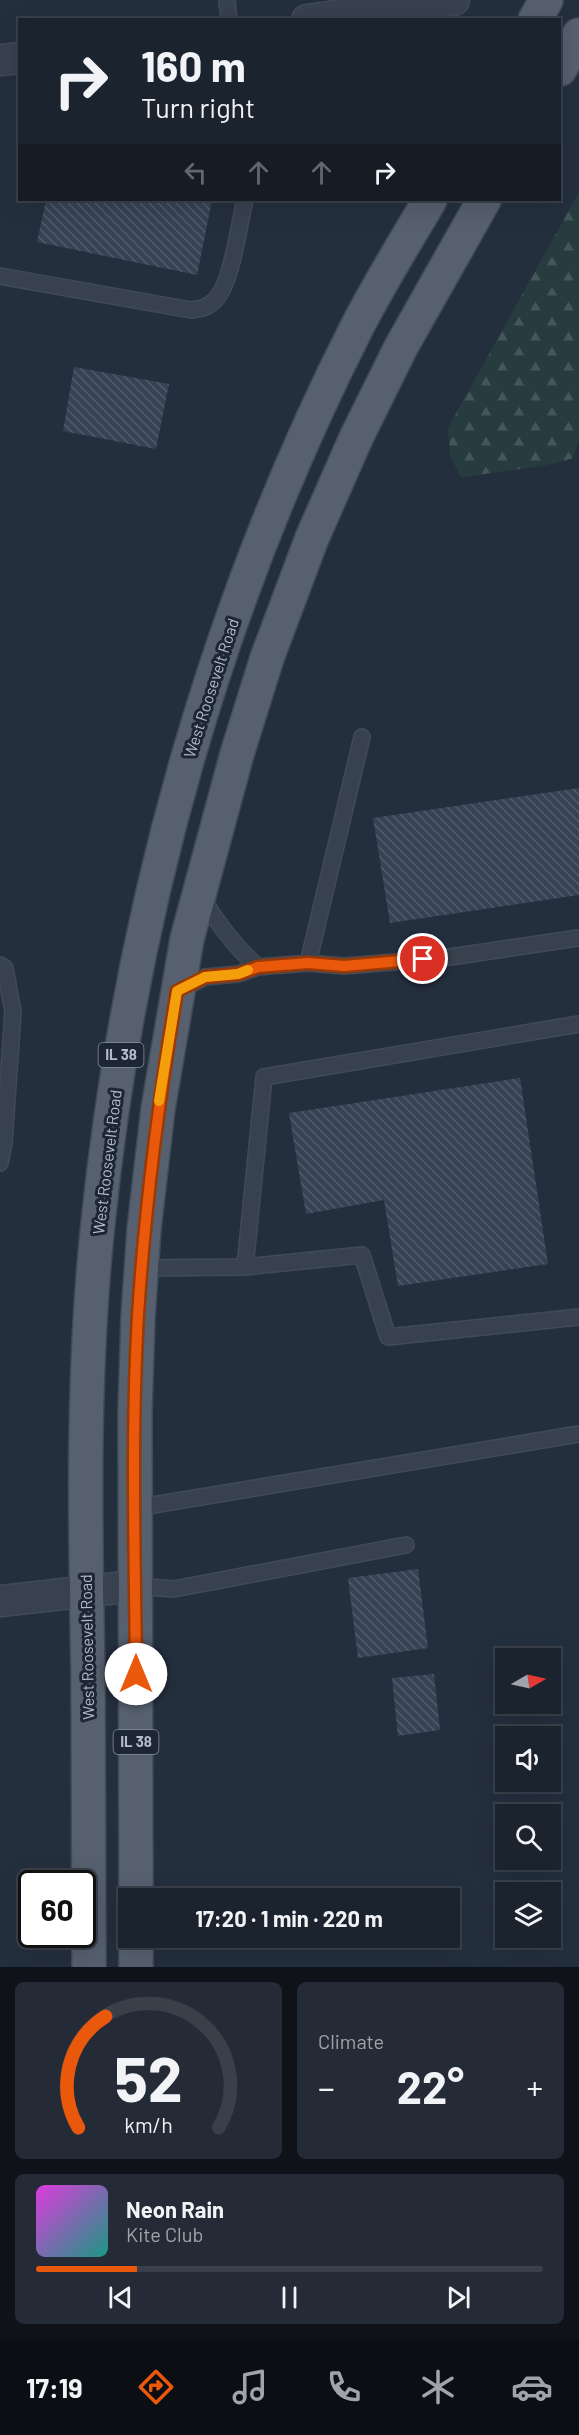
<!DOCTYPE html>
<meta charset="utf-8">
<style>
:root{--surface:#1b232e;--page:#242b36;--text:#f1f3f6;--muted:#a0a4aa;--line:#39404a;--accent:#ea580c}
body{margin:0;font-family:Barlow,sans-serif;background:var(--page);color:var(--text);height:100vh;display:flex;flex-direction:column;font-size:22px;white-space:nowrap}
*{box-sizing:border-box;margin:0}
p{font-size:20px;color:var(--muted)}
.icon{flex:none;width:33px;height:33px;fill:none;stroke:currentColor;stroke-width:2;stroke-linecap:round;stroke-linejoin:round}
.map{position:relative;height:1967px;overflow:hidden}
.sheet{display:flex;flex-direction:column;gap:15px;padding:15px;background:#0f1319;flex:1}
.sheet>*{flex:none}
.top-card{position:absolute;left:18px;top:18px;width:543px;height:183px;border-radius:0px;box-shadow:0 6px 24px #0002,0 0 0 2px var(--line);background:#1b232e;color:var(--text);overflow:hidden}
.needle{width:39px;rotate:81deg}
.buttons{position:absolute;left:495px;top:1648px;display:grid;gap:12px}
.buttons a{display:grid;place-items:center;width:66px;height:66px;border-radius:0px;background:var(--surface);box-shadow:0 6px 24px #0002,0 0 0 2px var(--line);font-size:30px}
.speed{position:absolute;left:18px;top:1870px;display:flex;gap:12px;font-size:30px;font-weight:700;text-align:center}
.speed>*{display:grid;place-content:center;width:78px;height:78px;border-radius:50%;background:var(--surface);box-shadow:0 6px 24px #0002,0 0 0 2px var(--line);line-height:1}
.speed .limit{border:3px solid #111;border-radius:9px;background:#fff;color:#111}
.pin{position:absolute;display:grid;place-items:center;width:51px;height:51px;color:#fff;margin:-26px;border:3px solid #fff;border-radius:50%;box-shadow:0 2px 6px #0007}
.me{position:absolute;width:66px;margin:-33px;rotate:0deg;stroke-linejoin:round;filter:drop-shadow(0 0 4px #0008)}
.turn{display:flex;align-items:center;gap:21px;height:126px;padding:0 24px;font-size:27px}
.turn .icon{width:78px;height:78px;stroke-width:2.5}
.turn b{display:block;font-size:42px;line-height:51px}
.lanes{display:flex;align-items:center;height:57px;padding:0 24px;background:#0003;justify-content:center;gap:30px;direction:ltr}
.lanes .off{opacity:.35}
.big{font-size:45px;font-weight:700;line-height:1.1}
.sheet .widget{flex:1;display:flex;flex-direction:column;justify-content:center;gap:9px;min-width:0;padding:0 21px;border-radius:9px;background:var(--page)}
.sheet .dial{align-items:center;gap:0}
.dial svg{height:156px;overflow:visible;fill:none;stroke:var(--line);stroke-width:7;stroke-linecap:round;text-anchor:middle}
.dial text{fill:var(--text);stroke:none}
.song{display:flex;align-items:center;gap:18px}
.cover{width:72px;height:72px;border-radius:9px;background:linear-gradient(135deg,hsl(300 70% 55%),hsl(170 70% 35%))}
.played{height:6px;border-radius:3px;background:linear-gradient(90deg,var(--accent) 20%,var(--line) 20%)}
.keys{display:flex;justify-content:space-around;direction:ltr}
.heat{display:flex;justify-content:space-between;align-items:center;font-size:33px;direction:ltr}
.sheet .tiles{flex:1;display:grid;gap:15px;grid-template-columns:1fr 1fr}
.widget:last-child{grid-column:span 2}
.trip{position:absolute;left:118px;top:1888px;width:342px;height:60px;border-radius:0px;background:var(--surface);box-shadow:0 6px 24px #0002,0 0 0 2px var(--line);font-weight:700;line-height:60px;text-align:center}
.tabs{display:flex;height:96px;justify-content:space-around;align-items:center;background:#0b0e12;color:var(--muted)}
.tabs .icon{width:42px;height:42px}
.tabs .on{color:var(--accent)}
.tabs b{font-size:27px;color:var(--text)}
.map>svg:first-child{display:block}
.forest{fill:url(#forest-firs)}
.building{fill:url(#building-back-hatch)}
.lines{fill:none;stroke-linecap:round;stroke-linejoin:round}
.lane-casing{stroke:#414a57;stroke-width:18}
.street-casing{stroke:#414a57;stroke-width:33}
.primary-casing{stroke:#414a57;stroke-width:36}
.lane{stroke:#38414e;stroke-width:15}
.street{stroke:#38414e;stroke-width:30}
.primary{stroke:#56606e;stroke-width:33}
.route-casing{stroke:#983908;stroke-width:15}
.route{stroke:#ea580c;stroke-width:10}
.slow{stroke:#f59e0b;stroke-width:10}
.labels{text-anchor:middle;stroke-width:6;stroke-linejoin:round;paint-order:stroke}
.shield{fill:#1d2633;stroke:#878f9c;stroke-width:1.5}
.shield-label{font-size:15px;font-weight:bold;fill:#b4bcc9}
.street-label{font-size:16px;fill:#b4bcc9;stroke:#1d2633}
</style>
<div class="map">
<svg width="579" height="1967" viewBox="0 0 579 1967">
<defs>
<pattern id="forest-firs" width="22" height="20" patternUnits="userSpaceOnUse" patternTransform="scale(1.5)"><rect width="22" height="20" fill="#263c3f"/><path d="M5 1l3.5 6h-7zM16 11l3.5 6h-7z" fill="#435659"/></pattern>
<pattern id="building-back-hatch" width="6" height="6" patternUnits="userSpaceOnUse" patternTransform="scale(1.5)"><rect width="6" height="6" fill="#364354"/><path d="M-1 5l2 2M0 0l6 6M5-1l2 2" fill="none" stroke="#515c6b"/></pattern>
</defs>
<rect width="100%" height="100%" fill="#242f3e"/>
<path class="forest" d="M579,192V439L573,458C537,470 498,470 461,478L450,455L448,428Z"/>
<path class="building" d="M46,200H212L197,275L37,242Z
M74,367L169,384L156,449L63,431Z
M579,788V895L390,923L373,818Z
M520,1078L548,1264L398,1286L384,1200L306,1214L289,1113Z
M418,1569L428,1648L358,1658L348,1578Z
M434,1674L440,1730L398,1736L392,1678Z"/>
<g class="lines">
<defs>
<path id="lane" d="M227,0L229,20
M0,276L191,310C201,309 209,307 216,299C232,282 239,224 245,200
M308,963L362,737
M0,965L5,968L13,1012L4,1143L0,1163
M258,967L308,963L344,966L443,958L579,938
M180,990L205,977L238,974L258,967C234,946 217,922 200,895
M245,1267L264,1077L579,1024
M142,1268L245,1267L362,1255L388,1337L579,1317
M135,1508L579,1434
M135,1586L174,1589L406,1545"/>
<path id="street" d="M307,20L454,0
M0,60L20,58
M0,1601L135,1586"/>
<path id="primary" d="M535,20L546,0
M560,69L579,35
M136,1899L135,1411L138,1317L144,1229L158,1109L187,939L237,754L267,658L312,538L356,438L401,347L484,200
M136,1938V1967
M89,1967C88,1869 89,1771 88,1673C85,1523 82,1373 98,1223C130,913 215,606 357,327C379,284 405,242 430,200"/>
</defs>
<use href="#lane" class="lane-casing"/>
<use href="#street" class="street-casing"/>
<use href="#primary" class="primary-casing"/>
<use href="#lane" class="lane"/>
<use href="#street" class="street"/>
<use href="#primary" class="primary"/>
</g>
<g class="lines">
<defs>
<path id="route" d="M136,1674C135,1555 131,1434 138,1315C145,1206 159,1098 177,991L205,977L238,974L258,967L308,963L344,966L423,959"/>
</defs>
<use href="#route" class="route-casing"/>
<use href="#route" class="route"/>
<path class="slow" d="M159,1101L177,991L205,977L238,974L248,970"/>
</g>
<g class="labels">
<g class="shield">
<rect x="98.5" y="1043" width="45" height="24" rx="4.5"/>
<rect x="113.5" y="1730" width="45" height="24" rx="4.5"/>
</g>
<g class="shield-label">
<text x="121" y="1060">IL 38</text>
<text x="136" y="1747">IL 38</text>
</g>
<g class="street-label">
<text transform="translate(211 688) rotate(-72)" y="6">West Roosevelt Road</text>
<text transform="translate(107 1162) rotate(-83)" y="6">West Roosevelt Road</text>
<text transform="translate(87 1647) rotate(-91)" y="6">West Roosevelt Road</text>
</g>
</g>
</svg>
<div class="buttons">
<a><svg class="needle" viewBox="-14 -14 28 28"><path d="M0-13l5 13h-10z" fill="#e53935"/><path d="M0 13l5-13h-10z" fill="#a0a4aa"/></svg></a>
<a><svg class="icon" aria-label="sound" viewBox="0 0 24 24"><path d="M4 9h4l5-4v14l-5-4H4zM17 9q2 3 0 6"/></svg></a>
<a><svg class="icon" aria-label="search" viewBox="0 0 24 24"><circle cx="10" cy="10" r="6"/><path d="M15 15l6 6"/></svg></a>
<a><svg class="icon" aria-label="layers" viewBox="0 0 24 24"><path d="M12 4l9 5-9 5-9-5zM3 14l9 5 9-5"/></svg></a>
</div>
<div class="speed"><div class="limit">60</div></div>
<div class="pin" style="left:423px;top:959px;background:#d93025"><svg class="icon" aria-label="arrive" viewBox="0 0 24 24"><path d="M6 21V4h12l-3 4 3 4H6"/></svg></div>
<svg class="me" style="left:136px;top:1674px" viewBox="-20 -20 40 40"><circle r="19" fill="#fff"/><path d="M0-13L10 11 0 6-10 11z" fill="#ea580c"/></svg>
<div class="trip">17:20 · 1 min · 220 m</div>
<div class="top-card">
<div class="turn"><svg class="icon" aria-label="right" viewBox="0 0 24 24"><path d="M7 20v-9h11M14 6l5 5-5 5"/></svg><div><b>160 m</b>Turn right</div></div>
<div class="lanes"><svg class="icon off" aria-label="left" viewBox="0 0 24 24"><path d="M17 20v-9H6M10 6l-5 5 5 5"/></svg><svg class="icon off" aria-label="ahead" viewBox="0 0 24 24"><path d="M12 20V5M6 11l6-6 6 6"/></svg><svg class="icon off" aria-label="ahead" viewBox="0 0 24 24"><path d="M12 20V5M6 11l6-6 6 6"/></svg><svg class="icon" aria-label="right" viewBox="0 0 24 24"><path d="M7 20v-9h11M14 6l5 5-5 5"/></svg></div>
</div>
</div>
<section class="sheet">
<div class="tiles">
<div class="widget dial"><svg viewBox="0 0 100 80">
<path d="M14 69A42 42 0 1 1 86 69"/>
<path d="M14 69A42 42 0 0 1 28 12" stroke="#ea580c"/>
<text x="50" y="56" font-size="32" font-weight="700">52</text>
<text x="50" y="72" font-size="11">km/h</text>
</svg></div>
<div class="widget"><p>Climate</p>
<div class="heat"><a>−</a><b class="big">22°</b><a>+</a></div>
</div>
<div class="widget">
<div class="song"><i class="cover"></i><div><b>Neon Rain</b><p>Kite Club</p></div></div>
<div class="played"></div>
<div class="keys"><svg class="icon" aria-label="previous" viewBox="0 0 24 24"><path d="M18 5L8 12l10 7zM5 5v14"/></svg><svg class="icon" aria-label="pause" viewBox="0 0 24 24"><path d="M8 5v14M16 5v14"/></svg><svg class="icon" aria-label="next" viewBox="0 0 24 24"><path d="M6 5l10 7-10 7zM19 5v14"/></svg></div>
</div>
</div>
</section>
<nav class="tabs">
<b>17:19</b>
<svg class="icon on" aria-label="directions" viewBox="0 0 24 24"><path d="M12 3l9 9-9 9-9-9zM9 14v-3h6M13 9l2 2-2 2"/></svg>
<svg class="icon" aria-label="music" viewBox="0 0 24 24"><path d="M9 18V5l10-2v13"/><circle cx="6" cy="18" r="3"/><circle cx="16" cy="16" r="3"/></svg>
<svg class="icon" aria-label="phone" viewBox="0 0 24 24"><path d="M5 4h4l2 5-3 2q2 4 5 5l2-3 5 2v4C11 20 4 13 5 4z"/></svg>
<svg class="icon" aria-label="climate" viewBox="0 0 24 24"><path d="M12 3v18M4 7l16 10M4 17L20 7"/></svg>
<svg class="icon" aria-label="car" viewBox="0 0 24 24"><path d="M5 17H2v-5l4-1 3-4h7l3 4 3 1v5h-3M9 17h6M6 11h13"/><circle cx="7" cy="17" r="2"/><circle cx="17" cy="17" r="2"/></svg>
</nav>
